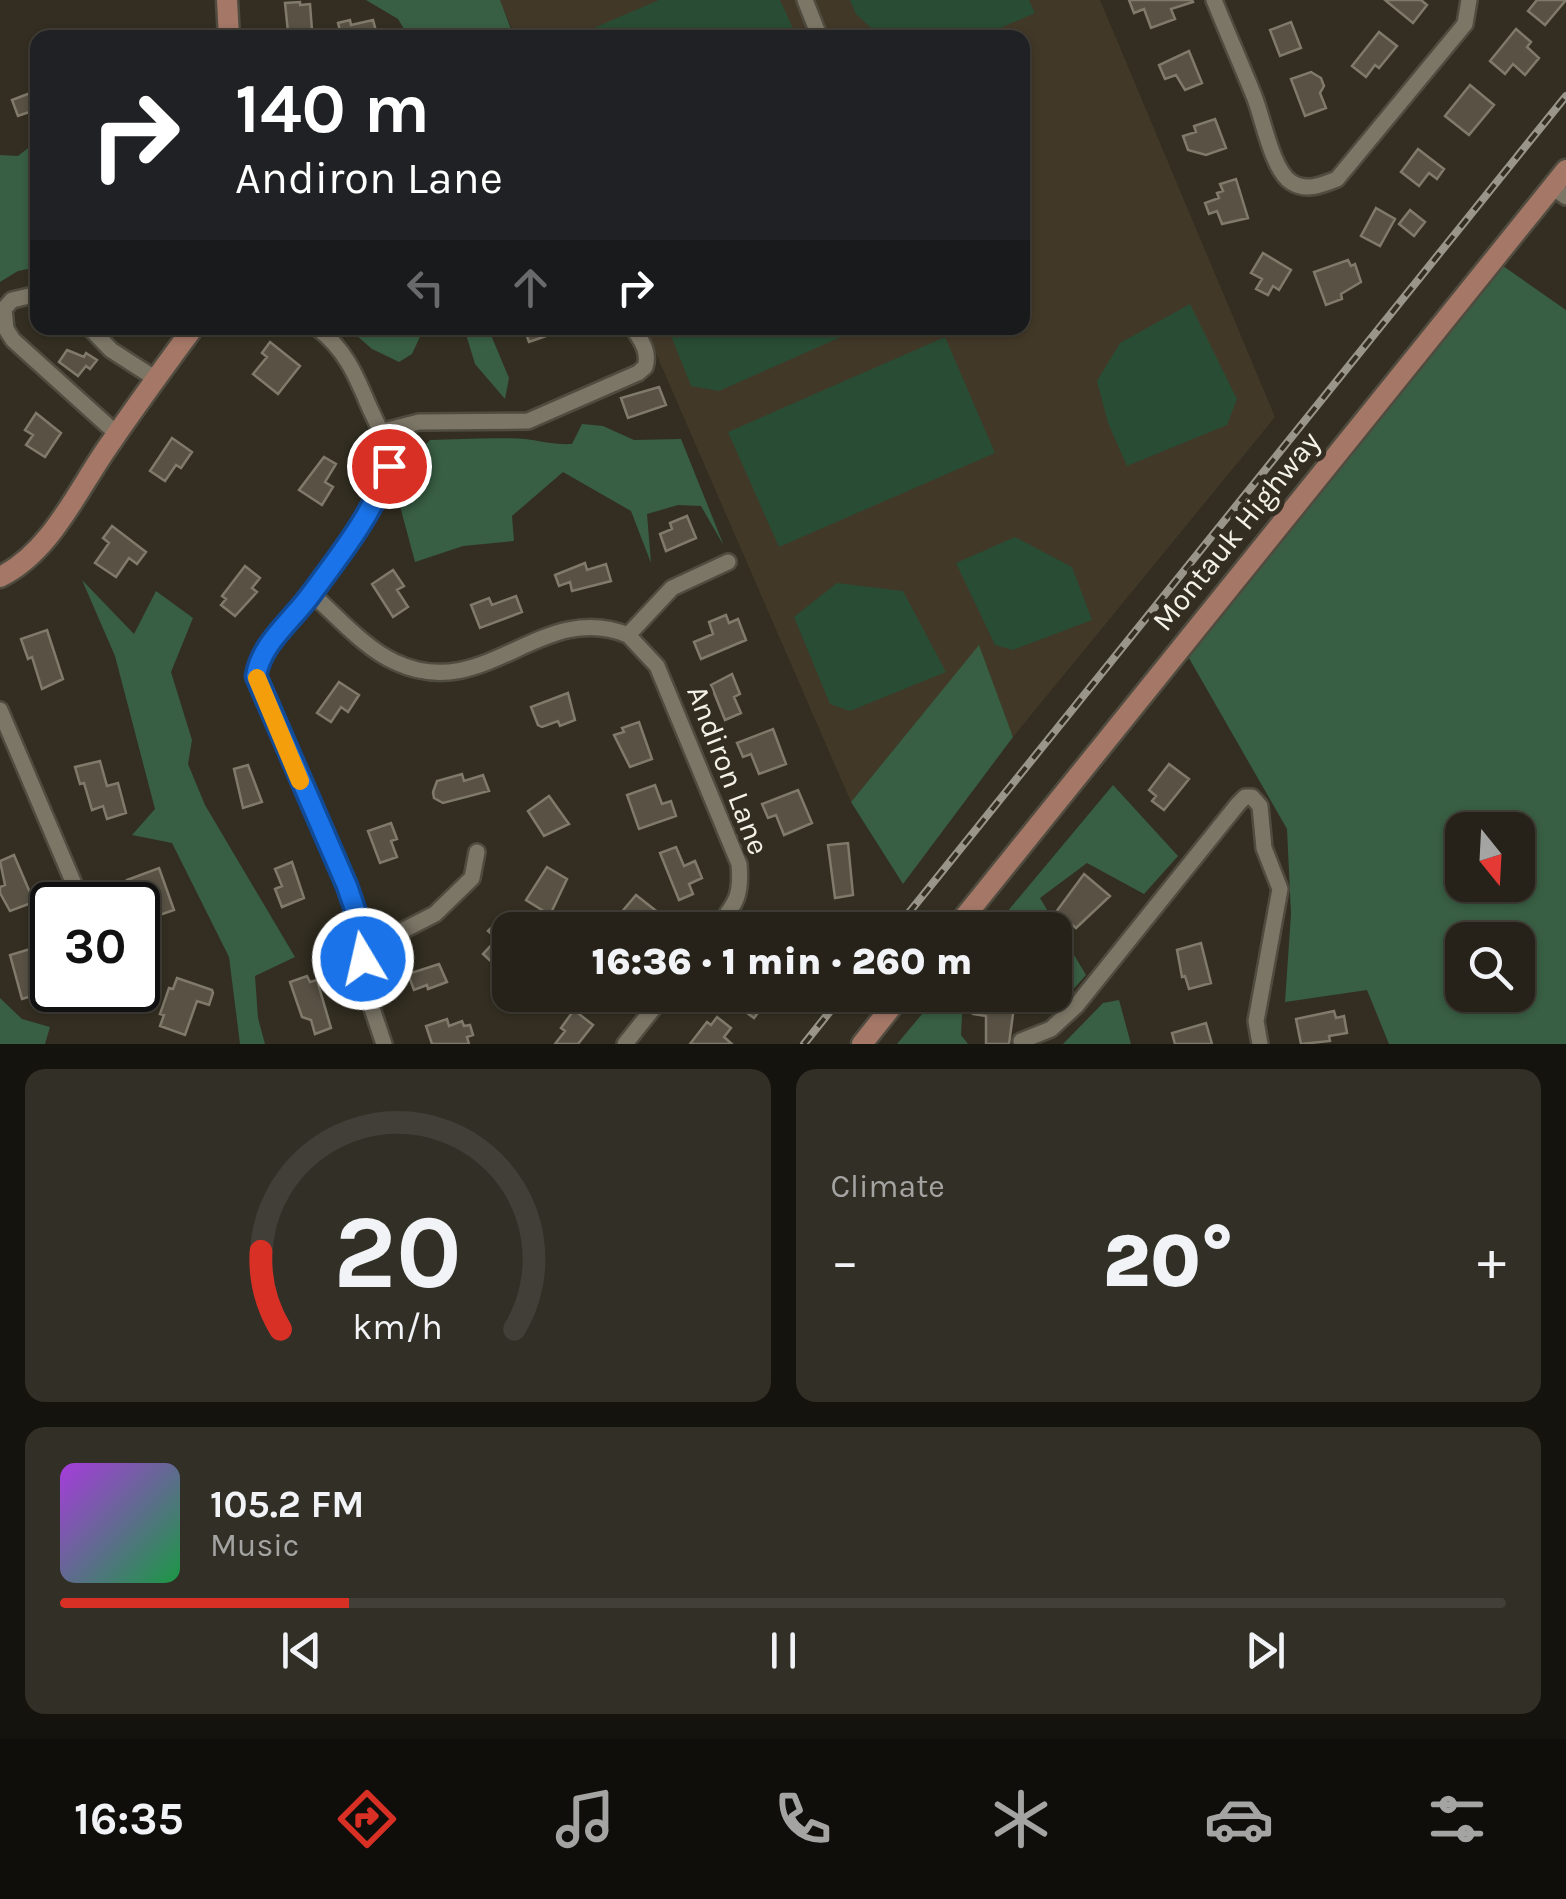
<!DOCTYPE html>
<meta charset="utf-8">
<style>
:root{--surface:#262219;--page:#322f26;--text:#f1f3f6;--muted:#a4a4a2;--line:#423f38;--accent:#d93025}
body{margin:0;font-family:Karla,sans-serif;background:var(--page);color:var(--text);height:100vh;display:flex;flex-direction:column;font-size:38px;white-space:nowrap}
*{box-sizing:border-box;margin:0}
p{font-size:32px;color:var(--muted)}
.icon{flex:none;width:55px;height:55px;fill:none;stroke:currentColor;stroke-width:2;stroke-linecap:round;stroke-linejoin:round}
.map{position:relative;height:1044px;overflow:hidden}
.details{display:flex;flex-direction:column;gap:25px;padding:25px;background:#15130e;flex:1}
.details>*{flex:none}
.top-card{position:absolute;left:30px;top:30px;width:1000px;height:305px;border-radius:20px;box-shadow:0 2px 8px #0004,0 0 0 2px var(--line);background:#202124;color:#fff;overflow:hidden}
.needle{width:65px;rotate:162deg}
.fabs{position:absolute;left:1445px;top:812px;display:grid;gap:20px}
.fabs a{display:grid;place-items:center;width:90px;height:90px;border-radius:20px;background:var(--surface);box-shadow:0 2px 8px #0004,0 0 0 2px var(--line);font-size:50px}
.speed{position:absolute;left:30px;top:882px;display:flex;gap:20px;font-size:50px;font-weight:700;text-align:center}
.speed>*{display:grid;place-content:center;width:130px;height:130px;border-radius:50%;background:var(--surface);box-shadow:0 2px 8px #0004,0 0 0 2px var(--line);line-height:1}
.speed .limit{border:5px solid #111;border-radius:15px;background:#fff;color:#111}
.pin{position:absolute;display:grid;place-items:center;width:85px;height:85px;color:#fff;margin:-42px;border:5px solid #fff;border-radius:50%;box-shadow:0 2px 10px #0007}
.me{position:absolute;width:110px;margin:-55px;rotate:351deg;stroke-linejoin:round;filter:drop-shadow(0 0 8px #0008)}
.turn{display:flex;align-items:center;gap:35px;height:210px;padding:0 40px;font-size:45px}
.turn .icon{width:130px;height:130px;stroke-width:2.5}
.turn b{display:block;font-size:70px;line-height:85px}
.lanes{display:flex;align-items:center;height:95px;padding:0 40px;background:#0003;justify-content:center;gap:50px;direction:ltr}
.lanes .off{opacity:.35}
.big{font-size:75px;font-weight:800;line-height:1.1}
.details .card{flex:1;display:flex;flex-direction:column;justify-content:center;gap:15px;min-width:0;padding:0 35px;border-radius:20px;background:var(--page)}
.details .dial{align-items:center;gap:0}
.dial svg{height:260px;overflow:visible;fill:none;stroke:var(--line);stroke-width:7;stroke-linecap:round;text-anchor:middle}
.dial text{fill:var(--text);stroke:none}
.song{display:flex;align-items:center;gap:30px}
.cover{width:120px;height:120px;border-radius:15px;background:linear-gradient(135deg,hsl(280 70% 55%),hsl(140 70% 35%))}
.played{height:10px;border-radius:5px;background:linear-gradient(90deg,var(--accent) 20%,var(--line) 20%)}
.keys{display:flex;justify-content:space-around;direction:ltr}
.heat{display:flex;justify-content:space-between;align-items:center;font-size:55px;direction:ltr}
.details .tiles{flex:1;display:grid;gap:25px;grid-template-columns:1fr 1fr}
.card:last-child{grid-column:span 2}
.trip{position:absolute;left:492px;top:912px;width:580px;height:100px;border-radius:20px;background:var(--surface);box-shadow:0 2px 8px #0004,0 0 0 2px var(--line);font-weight:800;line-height:100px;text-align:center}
.menu{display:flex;height:160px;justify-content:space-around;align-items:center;background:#0f0e0a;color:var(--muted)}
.menu .icon{width:70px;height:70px}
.menu .active{color:var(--accent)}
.menu b{font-size:45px;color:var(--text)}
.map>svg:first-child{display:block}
.education{fill:#423828}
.green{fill:#294c34}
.forest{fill:#385e43;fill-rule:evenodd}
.building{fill:#585144;stroke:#807a6b;stroke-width:2.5}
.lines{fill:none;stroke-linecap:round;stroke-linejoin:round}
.minor-casing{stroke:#4f4b3f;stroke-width:20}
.major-casing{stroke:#4f4b3f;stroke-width:25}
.minor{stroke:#7c7667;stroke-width:15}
.major{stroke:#a47767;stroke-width:20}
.rail-casing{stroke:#99958a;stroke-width:8}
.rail{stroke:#332e21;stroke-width:4;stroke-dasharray:11;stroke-linecap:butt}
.route-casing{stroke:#114b97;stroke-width:25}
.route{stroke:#1a73e8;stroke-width:18}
.slow{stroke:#f59e0b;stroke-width:18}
.labels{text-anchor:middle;stroke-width:10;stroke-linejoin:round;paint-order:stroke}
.street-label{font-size:30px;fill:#f4f1e8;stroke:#332e21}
</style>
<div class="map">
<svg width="1566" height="1044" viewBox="0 0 1566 1044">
<rect width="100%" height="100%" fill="#332e21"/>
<path class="education" d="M499,0H1100L1275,417L1013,737L979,646L851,802L645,328H1022V38L516,37Z"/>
<path class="green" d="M659,0H780L797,37H573Z
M850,0H1029L1035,13L979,37H881L856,14Z
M1190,304L1237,399L1227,425L1127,466L1108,423L1097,381L1120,343Z
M668,328H861L719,391L691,386Z
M945,337L995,453L779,547L728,432Z
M1015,537L1072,567L1092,620L1013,650L995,645L956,563Z
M837,583L903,591L946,672L850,711L830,704L794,617Z"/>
<path class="forest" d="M366,0H500L514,37H409L398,19Z
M37,141V267L18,271L0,282V155L18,156Z
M1493,259L1566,310V1044H1389L1367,990L1285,1002L1291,914L1287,829L1182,646ZM1462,830H1518V885H1462ZM1462,940H1518V995H1462Z
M348,328H424L412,354L399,362L372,349Z
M464,328H488L509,378L505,399L475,364Z
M582,424L603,426L634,440L681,439L724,546L701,506L678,505L647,514L651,563L631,511L563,472L512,516L514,541L463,546L415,562L400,506L416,454L430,440C462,439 494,437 525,439C542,441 553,445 572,444Z
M82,580L134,634L156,591L193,618L171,672L192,740L188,764L205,805L295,957L255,976L258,1018L265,1044H240L229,957L172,843L132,835L155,809L115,656Z
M979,645L1013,737L903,884L851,802Z
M1113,785L1178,856L1144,894L1087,863L1040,898L1086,975L1055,1010L1020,995H1055V930H992Z
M938,995H963L961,1035L968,1044H897Z
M0,998L22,1019L50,1027L45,1044H0Z
M1119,1000L1131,1044H1063L1103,1003Z"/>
<path class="building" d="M1129,0H1192L1193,2L1171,9L1175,19L1151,28L1144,9L1134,13Z
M1385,0H1421L1427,5L1413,23Z
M1537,0H1566L1545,25L1528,11Z
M300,2V5L310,4L312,30L288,32L285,3Z
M350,20L351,25L373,20L378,38H342L338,23Z
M1291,22L1301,48L1280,56L1270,30Z
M1516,29L1531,42L1527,47L1539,58L1525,75L1513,64L1505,74L1490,61Z
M1379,32L1397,46L1379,68L1375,65L1366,77L1352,66Z
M1189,51L1202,83L1185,90L1176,75L1165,79L1159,65Z
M1311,72L1321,78L1324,86L1320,93L1326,108L1305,116L1291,79Z
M1470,85L1494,105L1469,135L1445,116Z
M33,92L38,109L18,116L12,100Z
M1215,119L1226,148L1206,155L1188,150L1183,136L1196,132L1194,126Z
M1418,149L1444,169L1437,179L1429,173L1419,186L1401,172Z
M1236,179L1248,218L1222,224L1217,211L1209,214L1205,203L1219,198L1217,193L1223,191L1220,184Z
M1376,208L1395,219L1380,246L1361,236Z
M1410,210L1425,222L1414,236L1399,224Z
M1263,253L1291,270L1279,290L1273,286L1268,295L1256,289L1262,279L1251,273Z
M1348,260L1351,266L1355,264L1361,282L1341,294L1342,299L1326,305L1314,272Z
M524,328H566L567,329L529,342Z
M270,342L300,366L278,394L253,374L267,357L262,353Z
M67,350L84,357L86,353L97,360L90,369L86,366L78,376L59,362Z
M659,387L666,405L628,418L621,398Z
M36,413L61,433L45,457L26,445L33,435L25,430Z
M172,438L192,452L181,468L176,465L165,481L150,471Z
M324,457L336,464L325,482L333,487L322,505L299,490Z
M687,516L696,538L666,551L660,534L672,529L670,523Z
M112,526L146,552L137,564L129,558L116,577L95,563L109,543L103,538Z
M585,563L587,570L606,564L611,581L572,591L570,582L559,586L555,575Z
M245,566L260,578L252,588L257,592L235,616L221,605L226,599L222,596Z
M393,570L404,586L397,590L408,607L393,617L372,584Z
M516,596L522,612L480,628L471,605L489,598L492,605Z
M726,615L729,623L738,619L746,640L701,659L694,642L713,634L709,622Z
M47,630L63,679L42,689L32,657L28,659L21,639Z
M732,674L740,694L734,697L741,713L725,720L711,685Z
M339,682L359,695L348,712L341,707L331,722L317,713Z
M568,693L575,720L560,726L558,721L542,727L538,725L531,707Z
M639,722L652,759L630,767L614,735L624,732L622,728Z
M773,729L786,764L759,774L751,754L743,757L737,743Z
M100,761L107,786L118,783L126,813L107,819L103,806L92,810L84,783L80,784L75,767Z
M1169,764L1189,779L1164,810L1152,801L1156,796L1149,790Z
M248,765L262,802L243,808L234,769Z
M462,774L464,781L483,775L489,791L443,803L434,798L433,792L437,781Z
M655,785L662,804L671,801L676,816L639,829L627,795Z
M798,790L812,823L784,835L776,815L768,818L762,804Z
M549,796L569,824L544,836L528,811Z
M391,823L397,839L391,841L397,857L380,863L368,831Z
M848,843L853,895L835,898L828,845Z
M676,847L684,866L695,861L702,878L689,884L693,894L679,900L660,853Z
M14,855L34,902L10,911L0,893V887L5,885L0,861Z
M292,862L304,898L282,907L275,889L282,886L275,869Z
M547,867L567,879L550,915L526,900Z
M159,868L174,910L157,916L152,902L138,907L127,880Z
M1084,874L1110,896L1076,928L1056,912Z
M636,895L664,917L657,930H619L627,920L620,914Z
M502,917L510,925V953L497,967L483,954L497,939L488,931Z
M1201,943L1211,983L1189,989L1185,976L1182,977L1177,950Z
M30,949L42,993L22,999L10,955Z
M439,964L447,982L428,989L427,985L414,990L408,974Z
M307,976L310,982L317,980L331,1028L315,1034L311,1020L302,1017L290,982Z
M177,978L212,990L213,993L209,1005L197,1001L185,1035L160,1026L164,1015L160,1014L169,988L173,989Z
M739,995H762L758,1000L764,1005L754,1018L733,1003Z
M975,995L1015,999L1009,1044H986V1016L973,1014Z
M574,1010L593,1025L578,1044H555L565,1031L561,1028Z
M1334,1011L1336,1018L1344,1016L1347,1033L1329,1036L1330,1041L1301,1044L1296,1019Z
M717,1017L731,1028L724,1037L732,1044H690L707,1022L711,1025Z
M447,1019L449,1026L462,1021L464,1026L470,1025L473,1035L467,1037L469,1044H432L426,1026Z
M1206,1023L1212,1044H1175L1172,1033Z"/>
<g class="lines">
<defs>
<path id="minor" d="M805,0L820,38
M1214,0C1227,32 1241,64 1254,96C1263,118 1272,170 1291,182C1306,192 1322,185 1337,179L1465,24L1469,0
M1552,187L1566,197
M38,294L12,300L4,309L6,329L13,340L117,434
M90,328L111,350L156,379
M317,328C344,348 355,373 368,404C376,423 392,448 388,469C383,501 314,591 292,618C276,637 260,652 256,676L347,886L364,936L363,982L384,1044
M380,432L419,422L528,421L638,373L645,367C650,352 641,340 633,328
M312,594C337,616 364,648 395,662C486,705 540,599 628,635L672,588L728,562
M628,635L657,666L739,864C742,898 735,904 715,930
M0,710L83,905
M364,936L396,934L435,914L472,878L477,852
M1021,1041L1051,1029L1076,1006L1238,804L1245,797H1252L1260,806L1264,848L1280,889L1256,1021L1260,1044
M625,1044L664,995"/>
<path id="major" d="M227,0L229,38
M0,577C53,551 79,486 112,441C138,403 166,365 193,328
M954,930L1566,170
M862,1044L901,995"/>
</defs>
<use href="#minor" class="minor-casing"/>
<use href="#major" class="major-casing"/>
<use href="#minor" class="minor"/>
<use href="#major" class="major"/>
<defs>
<path id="rail" d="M895,930L1566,96
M804,1044L843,995"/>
</defs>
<use href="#rail" class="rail-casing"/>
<use href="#rail" class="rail"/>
</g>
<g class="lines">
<defs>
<path id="route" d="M363,959L364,936L347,886L256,676C261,643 293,620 312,593C340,555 375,511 389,466"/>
</defs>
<use href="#route" class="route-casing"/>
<use href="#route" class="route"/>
<path class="slow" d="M257,678L300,781"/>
</g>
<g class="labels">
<g class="street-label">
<text transform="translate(1236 531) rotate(-51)" y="10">Montauk Highway</text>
<text transform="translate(728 770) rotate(69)" y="10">Andiron Lane</text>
</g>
</g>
</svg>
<div class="fabs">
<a><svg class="needle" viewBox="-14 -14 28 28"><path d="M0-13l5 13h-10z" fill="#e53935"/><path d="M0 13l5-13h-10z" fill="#a4a4a2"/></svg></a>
<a><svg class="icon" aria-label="search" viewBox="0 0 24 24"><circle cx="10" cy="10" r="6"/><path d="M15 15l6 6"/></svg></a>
</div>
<div class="speed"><div class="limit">30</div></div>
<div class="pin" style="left:389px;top:466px;background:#d93025"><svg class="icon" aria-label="arrive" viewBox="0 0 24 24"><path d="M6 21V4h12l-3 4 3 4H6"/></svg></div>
<svg class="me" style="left:363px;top:959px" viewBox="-20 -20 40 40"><circle r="17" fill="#1a73e8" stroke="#fff" stroke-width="3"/><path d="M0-11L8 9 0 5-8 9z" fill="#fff"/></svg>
<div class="trip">16:36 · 1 min · 260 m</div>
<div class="top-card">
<div class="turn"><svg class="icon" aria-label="right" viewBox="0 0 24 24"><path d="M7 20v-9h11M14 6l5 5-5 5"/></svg><div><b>140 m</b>Andiron Lane</div></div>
<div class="lanes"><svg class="icon off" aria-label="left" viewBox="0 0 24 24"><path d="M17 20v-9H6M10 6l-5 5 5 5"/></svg><svg class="icon off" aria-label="ahead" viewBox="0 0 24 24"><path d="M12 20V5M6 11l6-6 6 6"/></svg><svg class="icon" aria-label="right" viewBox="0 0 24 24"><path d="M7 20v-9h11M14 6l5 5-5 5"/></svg></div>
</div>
</div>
<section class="details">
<div class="tiles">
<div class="card dial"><svg viewBox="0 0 100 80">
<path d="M14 69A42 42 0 1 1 86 69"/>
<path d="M14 69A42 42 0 0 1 8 45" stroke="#d93025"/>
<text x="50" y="56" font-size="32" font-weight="700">20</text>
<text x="50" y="72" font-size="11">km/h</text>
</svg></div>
<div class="card"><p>Climate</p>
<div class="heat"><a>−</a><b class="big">20°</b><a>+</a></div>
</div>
<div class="card">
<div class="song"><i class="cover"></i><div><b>105.2 FM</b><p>Music</p></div></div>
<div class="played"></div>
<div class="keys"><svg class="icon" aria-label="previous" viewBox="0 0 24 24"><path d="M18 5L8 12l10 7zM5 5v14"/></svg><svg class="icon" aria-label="pause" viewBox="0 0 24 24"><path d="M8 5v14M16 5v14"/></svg><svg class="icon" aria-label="next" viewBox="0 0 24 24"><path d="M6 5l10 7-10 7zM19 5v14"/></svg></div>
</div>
</div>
</section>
<nav class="menu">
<b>16:35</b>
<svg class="icon active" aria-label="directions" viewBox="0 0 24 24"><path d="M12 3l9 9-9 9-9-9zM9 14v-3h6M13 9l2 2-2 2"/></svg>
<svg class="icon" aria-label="music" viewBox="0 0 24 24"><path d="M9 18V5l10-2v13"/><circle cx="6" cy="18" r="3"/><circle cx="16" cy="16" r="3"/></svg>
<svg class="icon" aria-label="phone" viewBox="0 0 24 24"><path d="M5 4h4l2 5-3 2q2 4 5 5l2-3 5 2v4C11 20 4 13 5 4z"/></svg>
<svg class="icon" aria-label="climate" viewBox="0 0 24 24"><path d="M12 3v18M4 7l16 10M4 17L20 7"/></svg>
<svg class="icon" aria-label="car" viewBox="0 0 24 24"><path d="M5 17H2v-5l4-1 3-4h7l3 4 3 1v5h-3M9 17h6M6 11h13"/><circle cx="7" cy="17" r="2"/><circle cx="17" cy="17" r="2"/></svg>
<svg class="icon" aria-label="filters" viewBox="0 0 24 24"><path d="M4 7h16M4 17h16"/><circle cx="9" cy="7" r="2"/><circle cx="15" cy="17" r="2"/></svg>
</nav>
